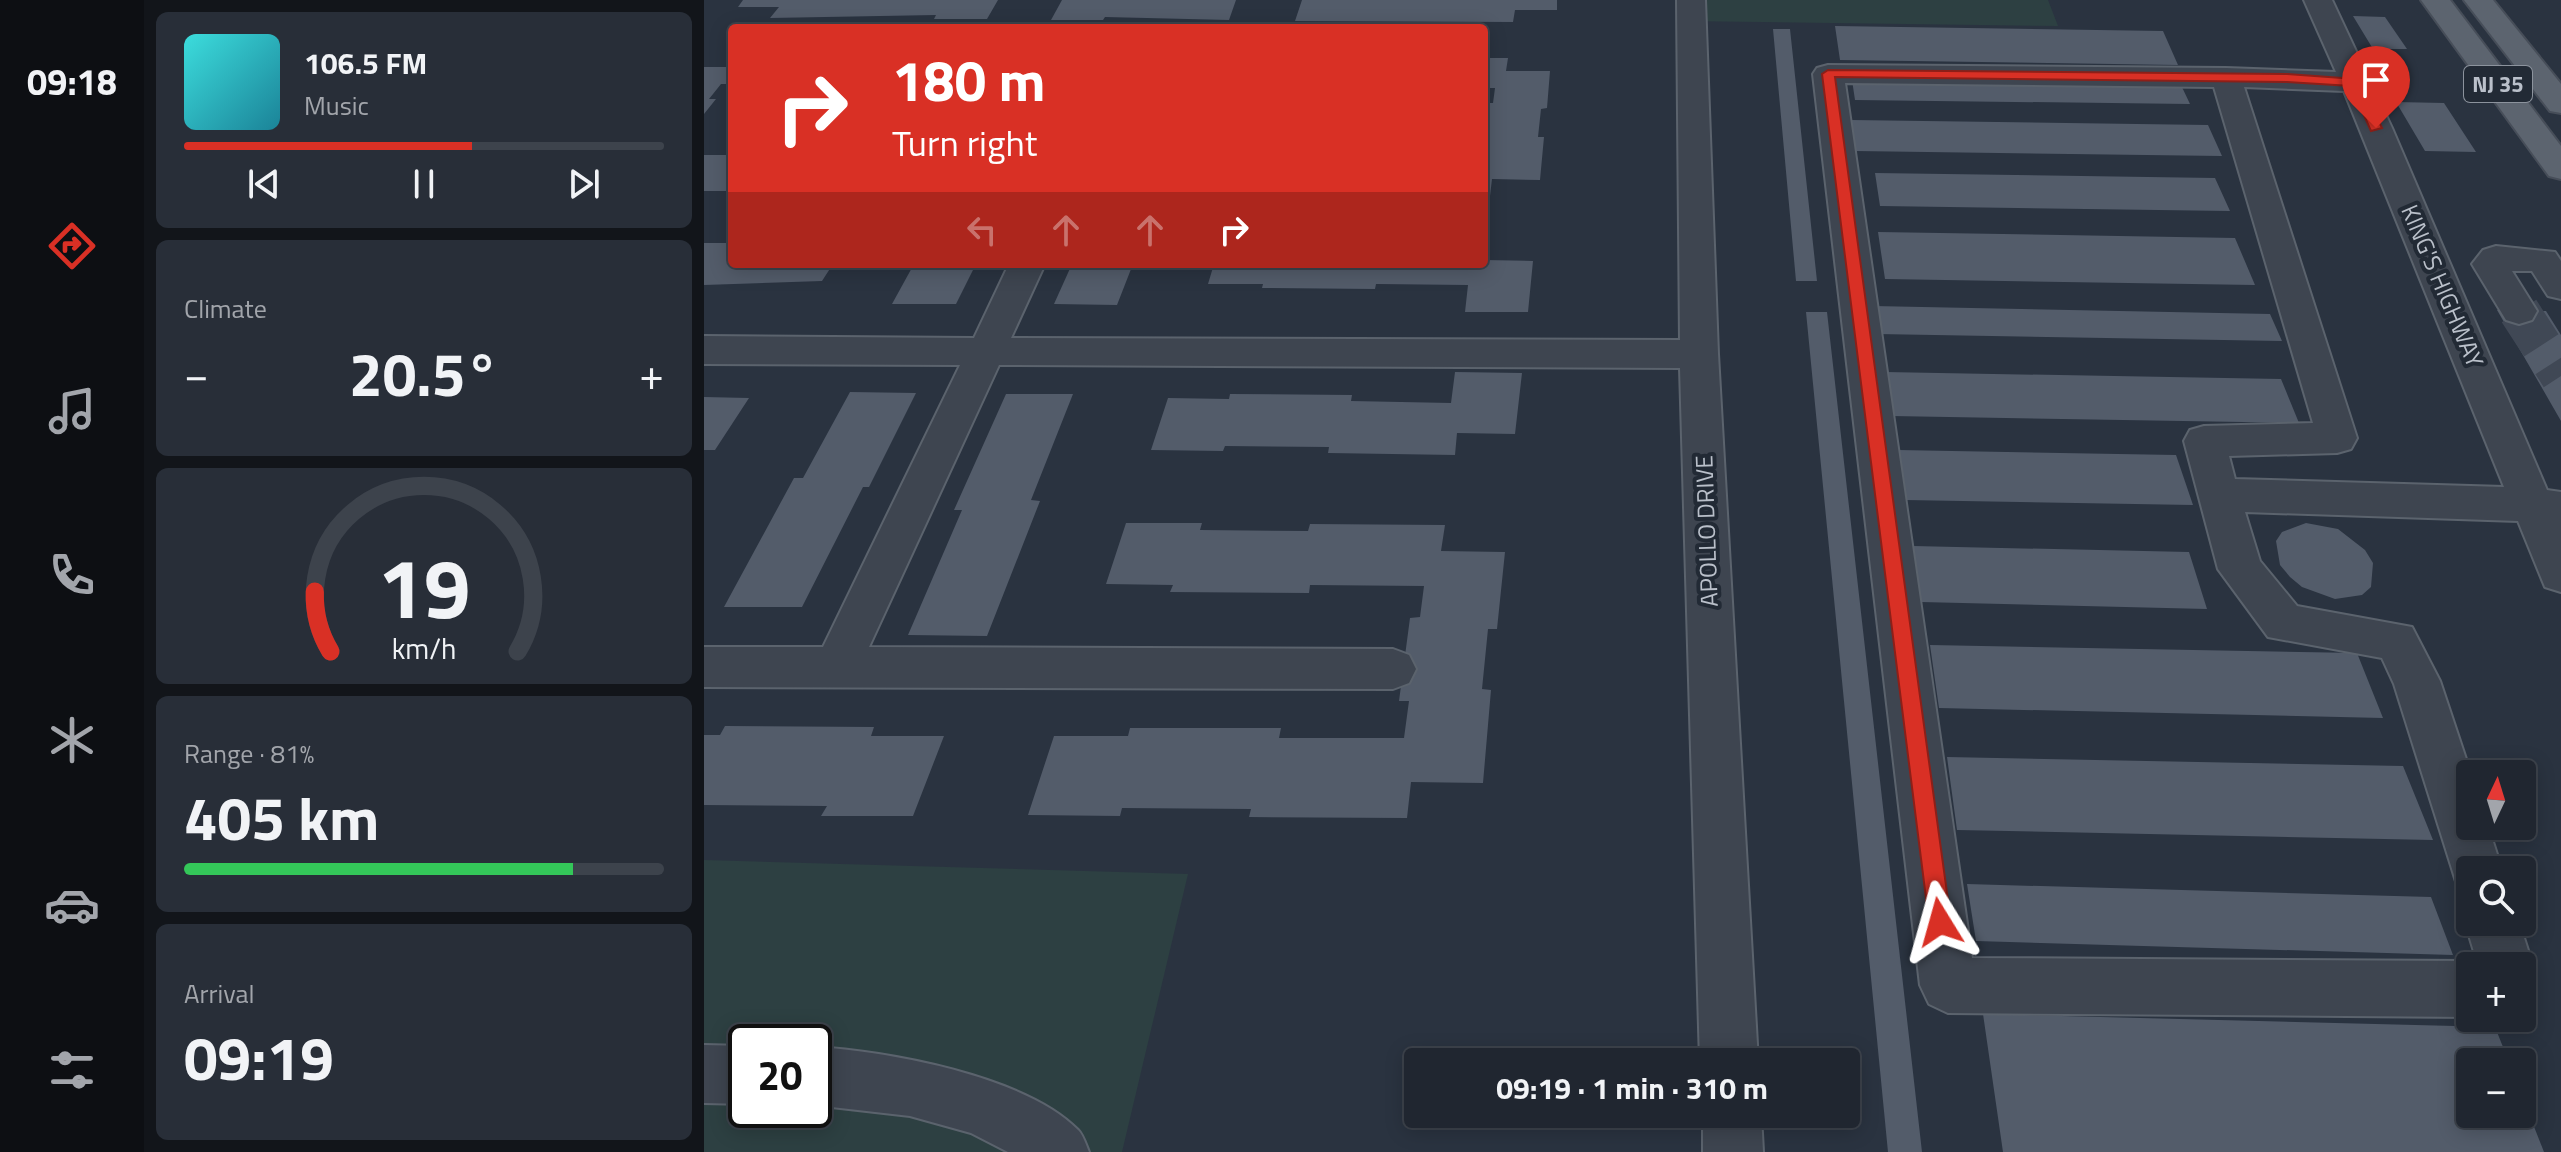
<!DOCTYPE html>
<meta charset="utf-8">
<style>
:root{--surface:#202630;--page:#282e38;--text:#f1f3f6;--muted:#a2a5ab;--line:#3d434c;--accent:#d93025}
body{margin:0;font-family:"Titillium Web",sans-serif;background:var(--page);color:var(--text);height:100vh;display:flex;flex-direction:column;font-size:30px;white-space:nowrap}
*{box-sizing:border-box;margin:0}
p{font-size:26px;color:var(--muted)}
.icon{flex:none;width:44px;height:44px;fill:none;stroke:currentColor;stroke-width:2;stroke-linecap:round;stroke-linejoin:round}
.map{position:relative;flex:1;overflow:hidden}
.side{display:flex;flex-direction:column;gap:12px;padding:12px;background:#12151a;width:560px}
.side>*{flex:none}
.guide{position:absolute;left:24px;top:24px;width:760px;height:244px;border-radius:8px;box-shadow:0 4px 20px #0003,0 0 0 2px var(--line);background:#d93025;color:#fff;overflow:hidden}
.needle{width:52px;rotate:4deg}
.fabs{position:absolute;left:1752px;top:760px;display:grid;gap:16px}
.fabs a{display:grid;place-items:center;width:80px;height:80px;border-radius:8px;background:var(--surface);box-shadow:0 4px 20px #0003,0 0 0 2px var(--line);font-size:40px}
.speed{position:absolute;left:24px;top:1024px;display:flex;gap:16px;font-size:40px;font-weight:700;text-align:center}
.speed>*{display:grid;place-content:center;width:104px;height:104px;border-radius:50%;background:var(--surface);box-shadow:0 4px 20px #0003,0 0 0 2px var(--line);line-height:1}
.speed .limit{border:4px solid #111;border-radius:12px;background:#fff;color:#111}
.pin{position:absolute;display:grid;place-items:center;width:68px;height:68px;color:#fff;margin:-82px -34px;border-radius:50% 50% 50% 0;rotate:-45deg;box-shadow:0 0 8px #0007}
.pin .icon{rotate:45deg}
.me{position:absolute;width:88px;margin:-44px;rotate:352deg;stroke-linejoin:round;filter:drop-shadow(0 0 6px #0008)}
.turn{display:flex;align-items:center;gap:28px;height:168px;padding:0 32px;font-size:36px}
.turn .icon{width:104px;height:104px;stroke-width:2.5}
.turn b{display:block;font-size:56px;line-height:68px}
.lanes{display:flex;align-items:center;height:76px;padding:0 32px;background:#0003;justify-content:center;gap:40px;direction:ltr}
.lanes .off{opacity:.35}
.big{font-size:60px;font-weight:700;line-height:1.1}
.side .card{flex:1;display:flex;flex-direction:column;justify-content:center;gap:12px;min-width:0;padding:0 28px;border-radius:12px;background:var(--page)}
.side .dial{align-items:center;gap:0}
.dial svg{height:208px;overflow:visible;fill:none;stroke:var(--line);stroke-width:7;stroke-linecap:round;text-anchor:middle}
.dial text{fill:var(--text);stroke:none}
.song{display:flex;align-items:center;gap:24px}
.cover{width:96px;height:96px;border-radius:12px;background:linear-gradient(135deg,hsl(180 70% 55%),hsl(190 70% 35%))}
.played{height:8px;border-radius:4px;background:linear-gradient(90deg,var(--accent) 60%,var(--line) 60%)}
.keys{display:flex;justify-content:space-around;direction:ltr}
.heat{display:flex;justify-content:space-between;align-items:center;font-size:44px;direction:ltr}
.charge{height:12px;border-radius:6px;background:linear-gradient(90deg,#34c759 81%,var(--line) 0)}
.trip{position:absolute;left:700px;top:1048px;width:456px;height:80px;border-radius:8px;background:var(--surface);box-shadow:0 4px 20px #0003,0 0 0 2px var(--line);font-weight:700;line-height:80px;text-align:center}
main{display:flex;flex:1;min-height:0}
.menu{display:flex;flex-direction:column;width:144px;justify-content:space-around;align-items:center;background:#0d0f13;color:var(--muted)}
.menu .icon{width:56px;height:56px}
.menu .selected{color:var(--accent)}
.menu b{font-size:36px;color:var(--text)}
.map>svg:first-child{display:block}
.green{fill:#2d4042;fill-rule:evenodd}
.building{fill:#535c6a}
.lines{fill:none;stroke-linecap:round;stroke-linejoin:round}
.minor-tunnel{stroke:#404855;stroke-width:41;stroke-dasharray:41 21;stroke-linecap:butt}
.minor-casing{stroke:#5b636d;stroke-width:4}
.major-casing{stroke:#474e59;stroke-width:4}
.minor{fill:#3e4550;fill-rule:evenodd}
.major{fill:#5c646f;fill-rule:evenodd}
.route{fill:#d93025;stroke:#8d1f18;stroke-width:2}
.labels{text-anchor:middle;stroke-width:8;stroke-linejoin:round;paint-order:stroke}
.shield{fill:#222a35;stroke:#8c939d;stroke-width:2}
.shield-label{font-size:22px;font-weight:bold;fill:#bac0ca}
.street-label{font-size:24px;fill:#bac0ca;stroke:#222a35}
</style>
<main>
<nav class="menu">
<b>09:18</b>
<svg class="icon selected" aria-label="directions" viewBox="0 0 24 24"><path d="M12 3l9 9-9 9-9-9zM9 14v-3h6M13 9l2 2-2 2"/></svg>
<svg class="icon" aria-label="music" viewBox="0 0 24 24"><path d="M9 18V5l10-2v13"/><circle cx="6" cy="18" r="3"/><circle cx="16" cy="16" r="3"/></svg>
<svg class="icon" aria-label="phone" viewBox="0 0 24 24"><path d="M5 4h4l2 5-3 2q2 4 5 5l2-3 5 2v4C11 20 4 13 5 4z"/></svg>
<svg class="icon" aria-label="climate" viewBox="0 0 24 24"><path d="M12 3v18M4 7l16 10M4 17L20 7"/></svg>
<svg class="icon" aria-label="car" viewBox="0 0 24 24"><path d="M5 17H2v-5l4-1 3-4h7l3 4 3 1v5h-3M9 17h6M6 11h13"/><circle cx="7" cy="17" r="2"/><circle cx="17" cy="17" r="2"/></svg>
<svg class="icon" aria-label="filters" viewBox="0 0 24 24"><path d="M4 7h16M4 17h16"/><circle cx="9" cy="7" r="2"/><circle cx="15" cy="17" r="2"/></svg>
</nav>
<section class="side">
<div class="card">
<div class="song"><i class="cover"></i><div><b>106.5 FM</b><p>Music</p></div></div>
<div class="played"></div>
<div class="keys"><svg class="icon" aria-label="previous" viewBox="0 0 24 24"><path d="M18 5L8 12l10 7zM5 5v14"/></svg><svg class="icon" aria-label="pause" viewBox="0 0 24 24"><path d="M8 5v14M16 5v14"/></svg><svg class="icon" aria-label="next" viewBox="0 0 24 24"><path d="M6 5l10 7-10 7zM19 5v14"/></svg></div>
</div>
<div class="card"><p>Climate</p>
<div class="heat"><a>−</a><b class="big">20.5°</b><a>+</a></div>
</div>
<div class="card dial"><svg viewBox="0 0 100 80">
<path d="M14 69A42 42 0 1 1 86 69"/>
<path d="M14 69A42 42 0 0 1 8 46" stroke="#d93025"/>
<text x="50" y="56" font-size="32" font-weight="700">19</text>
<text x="50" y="72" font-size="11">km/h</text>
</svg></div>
<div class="card"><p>Range · 81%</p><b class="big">405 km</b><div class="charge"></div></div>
<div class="card"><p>Arrival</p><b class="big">09:19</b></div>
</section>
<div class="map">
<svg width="1857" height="1152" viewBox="0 0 1857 1152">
<rect width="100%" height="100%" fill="#2a3340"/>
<path class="green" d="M980,0H1344L1354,26L980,21Z
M0,860L484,874L418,1152H0ZM42,1042H110V1110H42Z"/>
<path class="building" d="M39,0H294L283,19H230L232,15L66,18L75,7H34Z
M358,0H532L525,20L401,17L399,20H347Z
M598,0H853V10H811L809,22L591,21Z
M1649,16L1681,17L1703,49H1669Z
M1131,26L1459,31L1474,65L1136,60Z
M1069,29H1086L1113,281H1092Z
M780,58H804L802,71H846L843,108L837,109L834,137H840L836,180L788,179L786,196H780L784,143H780V121L782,103H789L791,88H780Z
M28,60V84H17L5,99H12L0,114V67H22Z
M1148,80L1477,85L1486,104L1151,100Z
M1692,102L1740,103L1772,152L1721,151Z
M1147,120L1504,125L1518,156L1151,151Z
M0,155H28V191H0Z
M1171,173L1511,178L1526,211L1176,206Z
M1174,232L1531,238L1551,285L1181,279Z
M0,243H28V264H129L118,281L0,285Z
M780,260L829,261L824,312H761L764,285L672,284L671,289L558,288L559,284H504L510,264H780Z
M210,264H272L252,304H188Z
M368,264H429L413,305L350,304Z
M1169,306L1566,314L1578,341L1173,334Z
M1793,310L1842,311L1857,335V421Z
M1102,312H1123L1218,1152H1184Z
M751,372L818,373L811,434L753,433L751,455L624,453L625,447L521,446L519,451L447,450L464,398L525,399L526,394L648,395L647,401L747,403Z
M1181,372L1577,379L1595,423L1187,416Z
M146,392L212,393L165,487H159L98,607H20L90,478H99Z
M302,394H369L327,500L336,501L283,636L204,635L258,510H250Z
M0,397L45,398L11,450H0Z
M1194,450L1472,455L1489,505L1201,500Z
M422,523H498L496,530L604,531L606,524L741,525L737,551L801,552L793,629H784L778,689L787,690L779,783L707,782L703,818L545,817L547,809L418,808L416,816L324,815L350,736H424L426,728H577L575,738H700L705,701H695L706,618L716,617L720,586L606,585L605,593L466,592L469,585L402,584Z
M1602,523L1634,529L1661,550L1669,563L1667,587L1658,595L1631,599L1598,587L1586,577L1576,565L1572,541L1578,532Z
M1209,546L1485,552L1503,609L1217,602Z
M1226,645L1653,653L1679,718L1235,708Z
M21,726L170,727L167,736H240L209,816H117L123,806L0,805V735H16Z
M1243,757L1699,766L1729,840L1253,830Z
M1263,884L1727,897L1749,955L1272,941Z
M1279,1014L1791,1027L1805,1062H1766V1114H1818V1096L1840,1152H1299Z"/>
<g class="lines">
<path class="minor-tunnel" d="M1815,311L1857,376"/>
<defs>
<path id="minor" d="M973,0H1001L1014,354L1054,1062H996L976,368L295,365L165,647L689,649L705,655L712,669L705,683L689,689L0,687V647H119L256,365L0,364V336L270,338L305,264H341L307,338L976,340Z
M1600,0H1628L1688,128L1843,490L1857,492V592L1841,587L1814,521L1541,512L1556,561L1593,606L1708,627L1736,681L1767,774L1766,826H1784L1798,870H1766V893L1754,888L1690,684L1678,658L1564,637L1514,569L1480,441L1486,430L1500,426L1609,423L1510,87L1141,83L1268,958L1766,961L1774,965L1761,922L1766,911V922H1815L1829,966L1818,987V966H1766V1017L1244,1013L1225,1004L1216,985L1109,74L1113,68L1124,65L1522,68L1632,72ZM1540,87L1640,91L1800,487L1531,479L1525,456L1633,453L1647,449L1653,438Z
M1792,246L1851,252L1857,261V299L1844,296L1828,271H1808L1833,311L1828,320L1815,324L1802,320L1768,264L1779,250Z
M0,1045L42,1046V1104L0,1103Z
M110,1047C183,1051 321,1076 374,1130C379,1135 382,1145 385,1152H304L267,1133L206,1116L110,1105Z
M999,1114H1057L1059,1152H999Z"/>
<path id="major" d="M1717,0H1746L1857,146V179L1845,176Z
M1760,0H1789L1857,84V113L1846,111Z"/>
</defs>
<use href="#minor" class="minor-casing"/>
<use href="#major" class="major-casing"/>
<use href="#minor" class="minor"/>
<use href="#major" class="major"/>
</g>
<path class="route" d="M1124,70L1583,74L1652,79L1658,83L1678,128L1667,131L1647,86L1583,82L1131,77L1247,922L1244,930L1236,933L1228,930L1225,922L1118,74Z"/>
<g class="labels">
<rect class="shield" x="1760" y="66" width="68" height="36" rx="6"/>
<g class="shield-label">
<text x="1794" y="92">NJ 35</text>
</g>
<g class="street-label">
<text transform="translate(1738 286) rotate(67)" y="8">KING'S HIGHWAY</text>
<text transform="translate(1003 531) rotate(-92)" y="8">APOLLO DRIVE</text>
</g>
</g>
</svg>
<div class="fabs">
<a><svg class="needle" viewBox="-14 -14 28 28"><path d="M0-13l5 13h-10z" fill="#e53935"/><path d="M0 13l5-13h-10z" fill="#a2a5ab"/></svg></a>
<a><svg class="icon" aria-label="search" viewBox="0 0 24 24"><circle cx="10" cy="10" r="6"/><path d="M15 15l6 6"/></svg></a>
<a>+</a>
<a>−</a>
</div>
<div class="speed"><div class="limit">20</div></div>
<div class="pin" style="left:1672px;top:128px;background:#d93025"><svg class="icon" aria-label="arrive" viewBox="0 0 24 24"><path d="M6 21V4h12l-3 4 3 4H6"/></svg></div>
<svg class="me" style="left:1236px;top:922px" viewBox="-20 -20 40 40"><path d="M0-17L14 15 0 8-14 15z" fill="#d93025" stroke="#fff" stroke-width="4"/></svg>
<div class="trip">09:19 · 1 min · 310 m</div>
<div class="guide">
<div class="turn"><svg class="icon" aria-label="right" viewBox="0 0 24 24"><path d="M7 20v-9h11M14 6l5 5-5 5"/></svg><div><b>180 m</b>Turn right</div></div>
<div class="lanes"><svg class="icon off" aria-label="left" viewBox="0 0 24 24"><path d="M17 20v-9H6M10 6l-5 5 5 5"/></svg><svg class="icon off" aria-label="ahead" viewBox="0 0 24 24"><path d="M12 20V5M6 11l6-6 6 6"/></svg><svg class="icon off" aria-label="ahead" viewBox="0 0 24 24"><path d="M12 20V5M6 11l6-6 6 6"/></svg><svg class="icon" aria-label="right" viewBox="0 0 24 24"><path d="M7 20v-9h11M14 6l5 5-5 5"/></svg></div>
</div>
</div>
</main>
